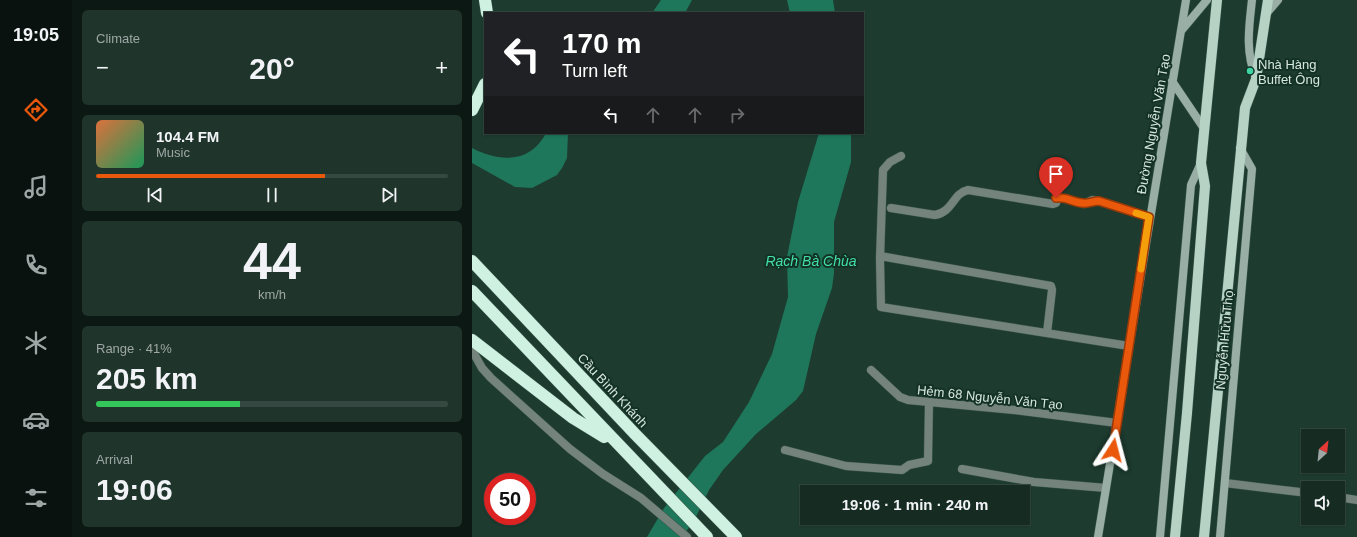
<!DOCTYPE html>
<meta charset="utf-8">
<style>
:root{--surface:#162c23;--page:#1f342b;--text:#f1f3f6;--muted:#9ea7a6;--line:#354841;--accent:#ea580c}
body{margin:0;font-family:Helvetica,sans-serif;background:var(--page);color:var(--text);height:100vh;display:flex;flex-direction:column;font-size:15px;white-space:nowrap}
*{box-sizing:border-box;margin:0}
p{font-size:13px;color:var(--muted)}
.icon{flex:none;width:22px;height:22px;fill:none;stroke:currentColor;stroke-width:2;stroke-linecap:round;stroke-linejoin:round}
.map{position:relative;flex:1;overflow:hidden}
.panel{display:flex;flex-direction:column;gap:10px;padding:10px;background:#0c1813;width:400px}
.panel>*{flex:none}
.banner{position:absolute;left:12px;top:12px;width:380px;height:122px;border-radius:0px;box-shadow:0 1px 3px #0004,0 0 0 1px var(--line);background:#202124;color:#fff;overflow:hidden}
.needle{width:26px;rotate:27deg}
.buttons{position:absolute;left:829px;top:429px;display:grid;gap:8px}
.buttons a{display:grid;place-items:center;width:44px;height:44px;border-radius:0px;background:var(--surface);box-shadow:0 1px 3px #0004,0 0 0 1px var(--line);font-size:20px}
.speed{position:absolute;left:12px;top:473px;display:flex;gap:8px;font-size:20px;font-weight:700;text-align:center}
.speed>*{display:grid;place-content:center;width:52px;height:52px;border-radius:50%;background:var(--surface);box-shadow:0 1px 3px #0004,0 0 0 1px var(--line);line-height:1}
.speed .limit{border:6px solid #d22;background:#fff;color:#111}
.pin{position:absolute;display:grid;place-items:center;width:34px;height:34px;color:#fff;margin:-41px -17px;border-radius:50% 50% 50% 0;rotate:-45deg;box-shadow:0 0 4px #0007}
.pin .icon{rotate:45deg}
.me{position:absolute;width:44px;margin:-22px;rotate:9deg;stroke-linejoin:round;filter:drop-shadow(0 0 3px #0008)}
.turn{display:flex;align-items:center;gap:14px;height:84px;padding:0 12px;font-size:18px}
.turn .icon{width:52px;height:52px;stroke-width:2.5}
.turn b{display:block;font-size:28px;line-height:34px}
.lanes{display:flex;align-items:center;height:38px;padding:0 12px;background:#0003;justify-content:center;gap:20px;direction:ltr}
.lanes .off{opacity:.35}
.big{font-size:30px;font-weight:600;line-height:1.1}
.panel .card{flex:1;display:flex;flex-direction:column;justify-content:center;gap:6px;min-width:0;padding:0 14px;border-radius:6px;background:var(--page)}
.panel .dial{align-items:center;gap:0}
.dial b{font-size:52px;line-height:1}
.song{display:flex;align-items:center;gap:12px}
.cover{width:48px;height:48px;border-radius:6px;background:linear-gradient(135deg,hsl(20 70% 55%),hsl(150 70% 35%))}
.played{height:4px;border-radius:2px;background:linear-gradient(90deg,var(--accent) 65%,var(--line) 65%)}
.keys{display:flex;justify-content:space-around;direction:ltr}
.heat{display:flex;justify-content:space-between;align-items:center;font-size:22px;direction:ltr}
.charge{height:6px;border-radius:3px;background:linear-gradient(90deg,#34c759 41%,var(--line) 0)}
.trip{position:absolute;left:328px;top:485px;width:230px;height:40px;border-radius:0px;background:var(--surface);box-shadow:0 1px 3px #0004,0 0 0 1px var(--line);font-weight:600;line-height:40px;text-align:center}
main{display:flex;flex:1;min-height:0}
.menu{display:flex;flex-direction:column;width:72px;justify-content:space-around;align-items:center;background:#09120e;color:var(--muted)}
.menu .icon{width:28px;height:28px}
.menu .active{color:var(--accent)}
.menu b{font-size:18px;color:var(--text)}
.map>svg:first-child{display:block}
.water{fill:#1e775a}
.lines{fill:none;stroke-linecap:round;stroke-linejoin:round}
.minor-casing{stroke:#3b574b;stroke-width:9}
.secondary-casing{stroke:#3b574b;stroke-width:9}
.primary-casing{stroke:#3b574b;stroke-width:11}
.motorway-casing{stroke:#3b574b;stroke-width:13}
.minor{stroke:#75837d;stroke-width:8}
.secondary{stroke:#99afa5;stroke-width:8}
.primary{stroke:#b5d2c5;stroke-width:10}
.motorway{stroke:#cef1e1;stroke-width:12}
.route-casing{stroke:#983908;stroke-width:10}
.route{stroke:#ea580c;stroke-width:7}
.slow{stroke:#f59e0b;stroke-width:7}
.poi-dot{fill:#3ed4a3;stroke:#133125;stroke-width:1.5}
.labels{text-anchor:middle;stroke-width:4;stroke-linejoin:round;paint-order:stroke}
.poi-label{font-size:13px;fill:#d6e7df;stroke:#133125;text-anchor:start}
.street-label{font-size:13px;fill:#d6e7df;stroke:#133125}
.water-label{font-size:14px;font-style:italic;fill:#43dfab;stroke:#133125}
</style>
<main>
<nav class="menu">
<b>19:05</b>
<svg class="icon active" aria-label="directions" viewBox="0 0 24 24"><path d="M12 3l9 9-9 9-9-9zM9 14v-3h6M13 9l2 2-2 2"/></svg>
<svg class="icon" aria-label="music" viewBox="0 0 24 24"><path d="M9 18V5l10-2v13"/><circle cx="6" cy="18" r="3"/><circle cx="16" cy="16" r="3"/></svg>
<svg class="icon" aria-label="phone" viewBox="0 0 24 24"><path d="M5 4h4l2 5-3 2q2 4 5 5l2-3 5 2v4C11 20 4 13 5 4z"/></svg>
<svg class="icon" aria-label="climate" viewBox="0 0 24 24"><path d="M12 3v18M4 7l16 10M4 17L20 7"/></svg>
<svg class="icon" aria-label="car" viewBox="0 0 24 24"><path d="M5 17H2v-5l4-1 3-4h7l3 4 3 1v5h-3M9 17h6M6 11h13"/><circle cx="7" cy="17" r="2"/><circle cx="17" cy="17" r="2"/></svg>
<svg class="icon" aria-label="filters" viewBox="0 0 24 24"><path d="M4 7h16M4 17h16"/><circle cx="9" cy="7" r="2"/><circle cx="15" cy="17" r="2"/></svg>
</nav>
<section class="panel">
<div class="card"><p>Climate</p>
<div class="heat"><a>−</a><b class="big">20°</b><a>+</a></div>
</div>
<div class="card">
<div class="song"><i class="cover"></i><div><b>104.4 FM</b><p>Music</p></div></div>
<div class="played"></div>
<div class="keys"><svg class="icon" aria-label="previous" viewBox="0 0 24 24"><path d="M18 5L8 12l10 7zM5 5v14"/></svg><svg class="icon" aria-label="pause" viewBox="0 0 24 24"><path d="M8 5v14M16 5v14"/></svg><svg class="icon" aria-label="next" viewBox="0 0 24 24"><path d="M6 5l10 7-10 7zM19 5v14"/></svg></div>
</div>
<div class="card dial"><b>44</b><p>km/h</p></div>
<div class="card"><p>Range · 41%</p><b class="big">205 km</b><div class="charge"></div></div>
<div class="card"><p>Arrival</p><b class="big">19:06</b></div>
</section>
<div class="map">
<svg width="885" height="537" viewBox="0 0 885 537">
<rect width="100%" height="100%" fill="#1d3b2f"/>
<path class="water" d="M189,0H220L213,13H180Z
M315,0H361L363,13H318Z
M74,133H96L95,158L90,168L85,175L60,188L43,187L0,163V148C27,162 58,164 74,133Z
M347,133H379V162L362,222V273L360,288L344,334L331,391L324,400L284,434L251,470L237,490L222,521L210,537H175L192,508L233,456L251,442L277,402L300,354L316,297L315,257L326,202Z"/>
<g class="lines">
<defs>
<path id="minor" d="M429,156L418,162L411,170L408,259L409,307L657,346
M419,208L463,215C481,212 481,193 496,190L581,204L584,203L586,197L612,204L620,200L627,201L677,217
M408,256L579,286L580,290L575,333
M0,350L10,368L19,378L98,449L131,474L169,498L215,537
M399,370L428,397L436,400L542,410L645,423
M313,450L374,466L430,470L437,465L456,461L457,402
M490,469L562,482L634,488
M753,483L836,493
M866,497L885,500"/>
<path id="secondary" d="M780,0C777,27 773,52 784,78
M794,14L806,0
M709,31L735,0
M700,81L731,127
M626,537L714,0
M688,537L719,185L729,163
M748,537L780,169L768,148"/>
<path id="primary" d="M703,537L715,413L733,186L729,163L745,0
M732,537L773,108L784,79L796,0"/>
<path id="motorway" d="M13,0L15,13
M0,110L13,84
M0,261L163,434L264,537
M0,291L235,537
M0,340L101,418L132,437"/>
</defs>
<use href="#minor" class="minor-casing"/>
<use href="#secondary" class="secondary-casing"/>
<use href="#primary" class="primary-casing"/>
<use href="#motorway" class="motorway-casing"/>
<use href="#minor" class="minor"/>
<use href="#secondary" class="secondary"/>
<use href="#primary" class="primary"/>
<use href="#motorway" class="motorway"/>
</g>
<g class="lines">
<defs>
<path id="route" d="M584,198C593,196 602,203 611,203C616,204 621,201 627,201L677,217L641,450"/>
</defs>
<use href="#route" class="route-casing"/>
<use href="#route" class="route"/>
<path class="slow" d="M664,213L677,217L669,269"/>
</g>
<circle class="poi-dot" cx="778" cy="71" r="4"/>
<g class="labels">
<g class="poi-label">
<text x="786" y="69">Nhà Hàng<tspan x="786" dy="15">Buffet Ông</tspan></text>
</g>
<g class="street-label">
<text transform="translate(681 124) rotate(-80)" y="5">Đường Nguyễn Văn Tạo</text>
<text transform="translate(752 340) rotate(-85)" y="5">Nguyễn Hữu Thọ</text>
<text transform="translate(141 390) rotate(47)" y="5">Cầu Bình Khánh</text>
<text transform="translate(518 397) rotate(6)" y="5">Hẻm 68 Nguyễn Văn Tạo</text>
</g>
<g class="water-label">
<text x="339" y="266">Rạch Bà Chùa</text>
</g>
</g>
</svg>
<div class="buttons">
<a><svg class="needle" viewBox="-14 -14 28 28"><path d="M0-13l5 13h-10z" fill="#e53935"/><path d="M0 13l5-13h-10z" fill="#9ea7a6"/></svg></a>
<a><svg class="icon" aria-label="sound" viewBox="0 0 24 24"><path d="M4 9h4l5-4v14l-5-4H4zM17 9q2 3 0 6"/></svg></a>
</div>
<div class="speed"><div class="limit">50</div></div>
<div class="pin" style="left:584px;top:198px;background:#d93025"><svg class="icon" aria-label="arrive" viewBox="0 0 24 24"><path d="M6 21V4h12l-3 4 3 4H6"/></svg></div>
<svg class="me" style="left:641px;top:450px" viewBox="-20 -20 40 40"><path d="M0-17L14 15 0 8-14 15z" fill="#ea580c" stroke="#fff" stroke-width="4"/></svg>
<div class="trip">19:06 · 1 min · 240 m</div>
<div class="banner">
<div class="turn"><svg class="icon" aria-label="left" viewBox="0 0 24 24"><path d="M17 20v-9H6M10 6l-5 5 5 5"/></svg><div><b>170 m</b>Turn left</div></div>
<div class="lanes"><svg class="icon" aria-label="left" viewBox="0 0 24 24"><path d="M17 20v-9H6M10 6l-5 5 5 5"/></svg><svg class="icon off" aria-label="ahead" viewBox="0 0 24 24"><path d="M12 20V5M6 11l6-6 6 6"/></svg><svg class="icon off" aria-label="ahead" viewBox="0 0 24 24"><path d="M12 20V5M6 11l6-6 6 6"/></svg><svg class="icon off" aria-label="right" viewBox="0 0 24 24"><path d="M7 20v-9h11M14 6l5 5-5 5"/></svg></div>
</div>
</div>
</main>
